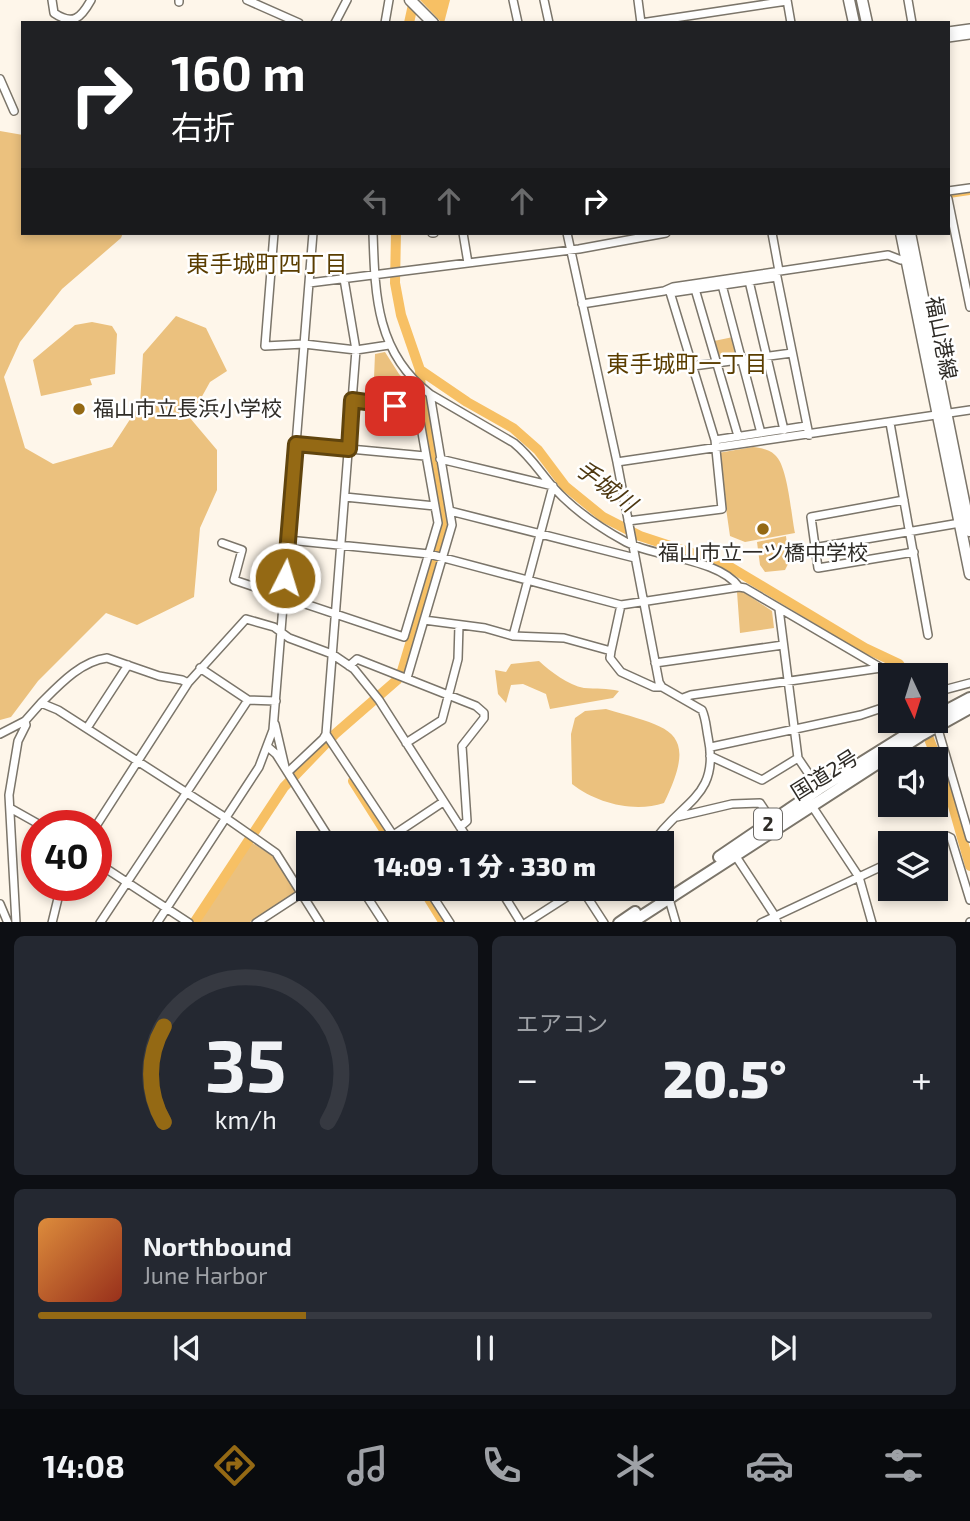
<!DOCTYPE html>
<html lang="ja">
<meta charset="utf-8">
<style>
:root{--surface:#171b24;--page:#242831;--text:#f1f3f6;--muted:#9ea1a6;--line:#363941;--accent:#946914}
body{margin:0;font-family:"Exo 2","Noto Sans JP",sans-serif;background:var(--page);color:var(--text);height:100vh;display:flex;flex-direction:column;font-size:26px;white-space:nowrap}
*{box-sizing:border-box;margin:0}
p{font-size:23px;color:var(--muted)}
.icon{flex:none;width:38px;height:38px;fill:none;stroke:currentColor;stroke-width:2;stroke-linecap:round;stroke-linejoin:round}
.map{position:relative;height:922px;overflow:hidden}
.side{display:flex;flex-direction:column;gap:14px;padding:14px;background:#0d0f14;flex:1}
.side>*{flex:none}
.top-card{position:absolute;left:21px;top:21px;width:929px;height:214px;border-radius:0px;box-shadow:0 4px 10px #0003;background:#202124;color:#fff;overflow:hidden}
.needle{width:46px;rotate:176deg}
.fabs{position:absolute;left:878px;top:663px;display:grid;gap:14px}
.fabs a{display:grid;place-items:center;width:70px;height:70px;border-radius:0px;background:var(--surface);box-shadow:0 4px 10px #0003;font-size:35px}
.speed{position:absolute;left:21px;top:810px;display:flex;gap:14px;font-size:35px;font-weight:700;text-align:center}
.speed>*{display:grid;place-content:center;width:91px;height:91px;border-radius:50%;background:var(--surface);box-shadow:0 4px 10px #0003;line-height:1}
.speed .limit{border:10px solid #d22;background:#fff;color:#111}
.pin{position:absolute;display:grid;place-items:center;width:60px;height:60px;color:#fff;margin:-30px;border-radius:14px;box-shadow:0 4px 10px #0006}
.me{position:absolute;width:77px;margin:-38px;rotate:5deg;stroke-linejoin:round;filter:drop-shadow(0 0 5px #0008)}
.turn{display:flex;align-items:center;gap:24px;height:147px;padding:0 35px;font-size:32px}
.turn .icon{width:91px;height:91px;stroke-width:2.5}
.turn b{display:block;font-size:49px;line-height:60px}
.lanes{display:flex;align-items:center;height:66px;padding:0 35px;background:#0003;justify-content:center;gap:35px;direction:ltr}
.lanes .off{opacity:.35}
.big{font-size:52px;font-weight:800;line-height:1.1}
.side .card{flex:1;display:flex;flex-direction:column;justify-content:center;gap:10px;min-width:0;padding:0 24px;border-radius:10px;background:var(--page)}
.side .dial{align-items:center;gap:0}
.dial svg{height:182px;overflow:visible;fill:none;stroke:var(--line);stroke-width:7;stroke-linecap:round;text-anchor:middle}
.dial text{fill:var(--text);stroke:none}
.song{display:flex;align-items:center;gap:21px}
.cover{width:84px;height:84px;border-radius:10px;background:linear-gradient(135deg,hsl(30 70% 55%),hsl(10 70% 35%))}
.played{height:7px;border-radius:4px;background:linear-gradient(90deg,var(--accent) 30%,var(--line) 30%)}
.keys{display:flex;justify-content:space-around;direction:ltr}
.heat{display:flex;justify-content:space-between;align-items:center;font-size:38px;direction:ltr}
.side .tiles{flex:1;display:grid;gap:14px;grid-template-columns:1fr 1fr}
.card:last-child{grid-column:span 2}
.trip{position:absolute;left:296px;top:831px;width:378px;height:70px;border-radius:0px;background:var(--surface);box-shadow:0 4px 10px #0003;font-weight:800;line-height:70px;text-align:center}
.tabs{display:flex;height:112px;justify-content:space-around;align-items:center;background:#090b0e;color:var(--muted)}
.tabs .icon{width:49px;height:49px}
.tabs .current{color:var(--accent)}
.tabs b{font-size:32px;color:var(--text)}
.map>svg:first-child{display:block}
.green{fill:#ebc17e}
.water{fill:#f7c064}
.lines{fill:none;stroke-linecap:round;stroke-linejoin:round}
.canal{stroke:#f7c064;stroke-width:6}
.river{stroke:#f7c064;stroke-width:10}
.minor-casing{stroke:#7b756a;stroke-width:10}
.major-casing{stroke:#7b756a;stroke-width:13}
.highway-casing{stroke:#7b756a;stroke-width:14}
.minor{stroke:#fff;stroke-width:7}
.major{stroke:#fff;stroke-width:10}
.highway{stroke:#fff;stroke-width:10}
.route-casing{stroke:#60440d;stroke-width:18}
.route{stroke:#946914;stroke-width:12}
.poi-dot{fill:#946914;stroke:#fff;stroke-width:2.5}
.labels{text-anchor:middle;stroke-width:5;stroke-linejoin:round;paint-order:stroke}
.shield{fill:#fff;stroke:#6d6b67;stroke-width:2}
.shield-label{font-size:19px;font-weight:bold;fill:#2e2b26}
.street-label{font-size:21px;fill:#2e2b26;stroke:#fff}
.poi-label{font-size:21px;fill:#2e2b26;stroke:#fff;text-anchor:start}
.neighbourhood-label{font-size:23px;fill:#5a3d00;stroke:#fff}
.water-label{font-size:23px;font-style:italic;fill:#4e3811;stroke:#fff}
</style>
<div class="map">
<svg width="970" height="923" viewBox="0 0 970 923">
<rect width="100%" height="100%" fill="#fef6ea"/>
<path class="green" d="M0,131L23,135V233H123L121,238L62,289L20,342L4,377L25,448L53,464L112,447L140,404L143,354L176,316L206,328L227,371L210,382L190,418L217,450V490L200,528L194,597L137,625L106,613L38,681L11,717L0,720Z
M92,322L112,326L117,334L115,374L90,379L92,385L41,396L33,360L75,325Z
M733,337L738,355L734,358H719L714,341Z
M385,352L399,374L409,384V405L373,402L375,354Z
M753,447C760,448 769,449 775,455C788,466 791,515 795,533L745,542L730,536L718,453Z
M786,536L789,562L785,570L765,572L760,565L757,542Z
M742,591L772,611L774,628L740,633L737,592Z
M539,661C551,672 568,685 584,688C596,689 607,688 619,691L613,698L550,709L546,694L523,684L511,685L506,703L498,694L495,670L506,672L511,664Z
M606,709C670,728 700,729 664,803C634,813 596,803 572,784L571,734L575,718L585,711Z
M251,842L273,856L297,892L250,922L197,923Z"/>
<path class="water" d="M420,0H450L444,23H442Z"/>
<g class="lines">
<path class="canal" d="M949,195L970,192"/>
<path class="river" d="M409,23L414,0
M420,370L467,402L513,428L538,450L565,486L603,517L640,536L725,564L865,648L899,664L907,676
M924,726L947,785L970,866
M353,781L393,844
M423,889L444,923
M194,923L284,787L335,734L397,680L402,671L446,523L421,396L420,370L401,315L395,283L396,233"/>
<defs>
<path id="minor" d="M52,0L54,13C73,26 81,18 91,0
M179,0V2
M247,0L299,23
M513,0L518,23
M544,0L549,23
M638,0L641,23
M787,0L791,23
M908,0L912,23
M335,23L347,0
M385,23L389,0
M641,23L787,1
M948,31L970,28
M948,38L970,35
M0,79L14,111
M948,191L970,188
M948,199L970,307
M274,233L265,346L304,344L356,350L389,345
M373,233C375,295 376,353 430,394L452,525L407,678
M432,233H434
M463,233L468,263
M567,233L617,462L659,682L662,687L702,710C706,719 706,727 708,737C721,798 679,802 652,844
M772,233L779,271
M776,272L809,435
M749,281L784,430
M309,283L579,249L666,233
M722,285L761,433
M695,289L738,436
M670,293L777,277
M582,304L664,291L673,287L888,255L901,260L906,259
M693,366L792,353
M430,394L514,443C530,456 540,472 553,487C573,509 600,528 626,542C656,558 718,558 739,587
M352,400L416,408
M890,423L928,635
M715,440L806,426
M296,444L425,456
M440,459L553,486L513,636
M617,462L970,410
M345,497L435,506
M904,500L811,517L818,568L914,552
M450,511L635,558
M628,521L722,509L715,440L669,289
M288,540L429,554L621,605L739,587L745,588L895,676
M222,543L242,550L234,580L404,637L438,523L413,382
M813,548L960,523
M779,609L798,758L819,789
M424,620L485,628L513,636L564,638L611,651L610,658L621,672L654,687H662
M611,651L621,605
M655,663L783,645
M349,666L357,659L476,706L484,713V718L462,746L467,821L460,827
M200,668L248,700L276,701
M936,692L970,683
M683,698L691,695L881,668
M41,703C59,685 81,661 107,658L159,676L182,680L188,683
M275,724L285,767
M937,726L970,838
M87,728L128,665
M0,734L25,721L41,703L58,710L226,818L276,853L320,923
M326,734L399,844
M406,743L442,720L458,659L459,625
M268,747L276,754L333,844
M711,747L861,715L891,705
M710,756L762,780L798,758
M288,772L323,739L326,734L356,350L344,279
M812,806L859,877L872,923
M10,808L42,826
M677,817L732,804L760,803L772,821
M96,826L188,683L246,619L274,627L289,638L332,654L354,669L379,700L471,844
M468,839L477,837L511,844
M380,844L443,802
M932,844L947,836L951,838L970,900
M735,855L775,916L777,923
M96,862L189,923
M662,875L676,923
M362,889L384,923
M428,889L450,923
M500,889L521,923
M582,889L604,923
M0,904L8,923
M16,923L9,795L18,741L26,725L25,721
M52,923L61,886
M100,923L248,700
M157,923L259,767L273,730L313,233
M256,923L308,889
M526,923L579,889
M761,923L891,862
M970,923V922"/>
<path id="major" d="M410,0L433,23
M849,0L854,23
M862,0L867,23
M901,233L970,574
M910,233L970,531"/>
<path id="highway" d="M936,716L970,698
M719,857L819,789L928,721
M619,923L635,912
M631,923L920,736L970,708"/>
</defs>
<use href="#minor" class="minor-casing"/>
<use href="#major" class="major-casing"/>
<use href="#highway" class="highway-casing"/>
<use href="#minor" class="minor"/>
<use href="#major" class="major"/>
<use href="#highway" class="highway"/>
</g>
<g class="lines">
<defs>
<path id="route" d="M285,578L296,444L349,449L352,400L395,406"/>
</defs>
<use href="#route" class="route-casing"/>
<use href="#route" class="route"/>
</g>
<g class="poi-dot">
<circle cx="79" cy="409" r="7"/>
<circle cx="763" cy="529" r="7"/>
</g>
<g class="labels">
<rect class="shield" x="754" y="808.5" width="28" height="31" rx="5"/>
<g class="shield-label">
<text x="768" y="831">2</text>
</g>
<g class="street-label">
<text transform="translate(941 338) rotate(79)" y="7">福山港線</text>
<text transform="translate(825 775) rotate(-32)" y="7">国道2号</text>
</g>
<g class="poi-label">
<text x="93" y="416">福山市立長浜小学校</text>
<text x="763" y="560" text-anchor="middle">福山市立一ツ橋中学校</text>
</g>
<g class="neighbourhood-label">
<text x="267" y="272">東手城町四丁目</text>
<text x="687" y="372">東手城町一丁目</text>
</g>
<g class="water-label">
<text transform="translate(606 486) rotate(37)" y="8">手城川</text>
</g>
</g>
</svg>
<div class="fabs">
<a><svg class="needle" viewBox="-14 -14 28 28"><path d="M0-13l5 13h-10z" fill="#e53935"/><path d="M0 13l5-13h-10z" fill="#9ea1a6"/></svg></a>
<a><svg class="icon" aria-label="sound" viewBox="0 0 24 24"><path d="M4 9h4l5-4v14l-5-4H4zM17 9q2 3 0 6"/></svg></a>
<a><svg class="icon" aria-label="layers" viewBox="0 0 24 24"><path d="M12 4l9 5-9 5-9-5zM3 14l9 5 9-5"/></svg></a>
</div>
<div class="speed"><div class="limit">40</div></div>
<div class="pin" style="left:395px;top:406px;background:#d93025"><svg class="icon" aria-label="arrive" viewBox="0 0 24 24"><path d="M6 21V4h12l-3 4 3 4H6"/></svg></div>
<svg class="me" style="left:285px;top:578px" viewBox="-20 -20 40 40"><circle r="17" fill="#946914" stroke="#fff" stroke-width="3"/><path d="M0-11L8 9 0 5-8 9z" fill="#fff"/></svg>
<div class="trip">14:09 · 1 分 · 330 m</div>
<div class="top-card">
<div class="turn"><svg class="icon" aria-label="right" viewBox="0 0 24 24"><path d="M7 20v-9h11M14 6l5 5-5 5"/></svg><div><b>160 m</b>右折</div></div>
<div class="lanes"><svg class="icon off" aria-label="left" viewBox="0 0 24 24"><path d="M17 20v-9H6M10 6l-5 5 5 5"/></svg><svg class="icon off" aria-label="ahead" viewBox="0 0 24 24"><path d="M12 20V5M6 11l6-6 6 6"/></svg><svg class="icon off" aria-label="ahead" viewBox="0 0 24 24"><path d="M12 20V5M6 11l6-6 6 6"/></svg><svg class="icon" aria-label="right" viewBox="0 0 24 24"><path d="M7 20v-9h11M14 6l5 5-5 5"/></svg></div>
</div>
</div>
<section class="side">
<div class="tiles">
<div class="card dial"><svg viewBox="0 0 100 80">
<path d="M14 69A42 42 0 1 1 86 69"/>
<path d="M14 69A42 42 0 0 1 14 27" stroke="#946914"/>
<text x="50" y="56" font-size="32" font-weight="700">35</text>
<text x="50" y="72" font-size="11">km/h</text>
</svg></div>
<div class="card"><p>エアコン</p>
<div class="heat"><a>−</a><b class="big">20.5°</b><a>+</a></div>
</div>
<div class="card">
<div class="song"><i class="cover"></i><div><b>Northbound</b><p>June Harbor</p></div></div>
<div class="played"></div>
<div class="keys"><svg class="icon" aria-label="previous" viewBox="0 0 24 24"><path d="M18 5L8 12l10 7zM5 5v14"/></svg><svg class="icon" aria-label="pause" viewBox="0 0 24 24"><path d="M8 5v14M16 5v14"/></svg><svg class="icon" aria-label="next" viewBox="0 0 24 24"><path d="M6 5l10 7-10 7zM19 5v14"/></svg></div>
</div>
</div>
</section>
<nav class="tabs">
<b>14:08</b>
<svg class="icon current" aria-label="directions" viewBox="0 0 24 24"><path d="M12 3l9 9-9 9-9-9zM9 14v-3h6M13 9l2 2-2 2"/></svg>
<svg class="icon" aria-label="music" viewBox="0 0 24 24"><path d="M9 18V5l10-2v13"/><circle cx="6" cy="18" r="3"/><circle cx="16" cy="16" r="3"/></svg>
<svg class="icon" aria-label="phone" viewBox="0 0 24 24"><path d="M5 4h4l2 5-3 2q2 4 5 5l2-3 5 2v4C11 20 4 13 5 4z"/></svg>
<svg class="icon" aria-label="climate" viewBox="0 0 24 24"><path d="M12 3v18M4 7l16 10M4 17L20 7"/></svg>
<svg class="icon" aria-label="car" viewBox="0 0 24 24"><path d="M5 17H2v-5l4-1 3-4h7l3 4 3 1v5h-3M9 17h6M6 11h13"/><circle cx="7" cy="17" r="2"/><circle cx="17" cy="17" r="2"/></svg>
<svg class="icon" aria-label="filters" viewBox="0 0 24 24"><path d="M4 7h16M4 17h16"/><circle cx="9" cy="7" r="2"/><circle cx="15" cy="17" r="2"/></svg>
</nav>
